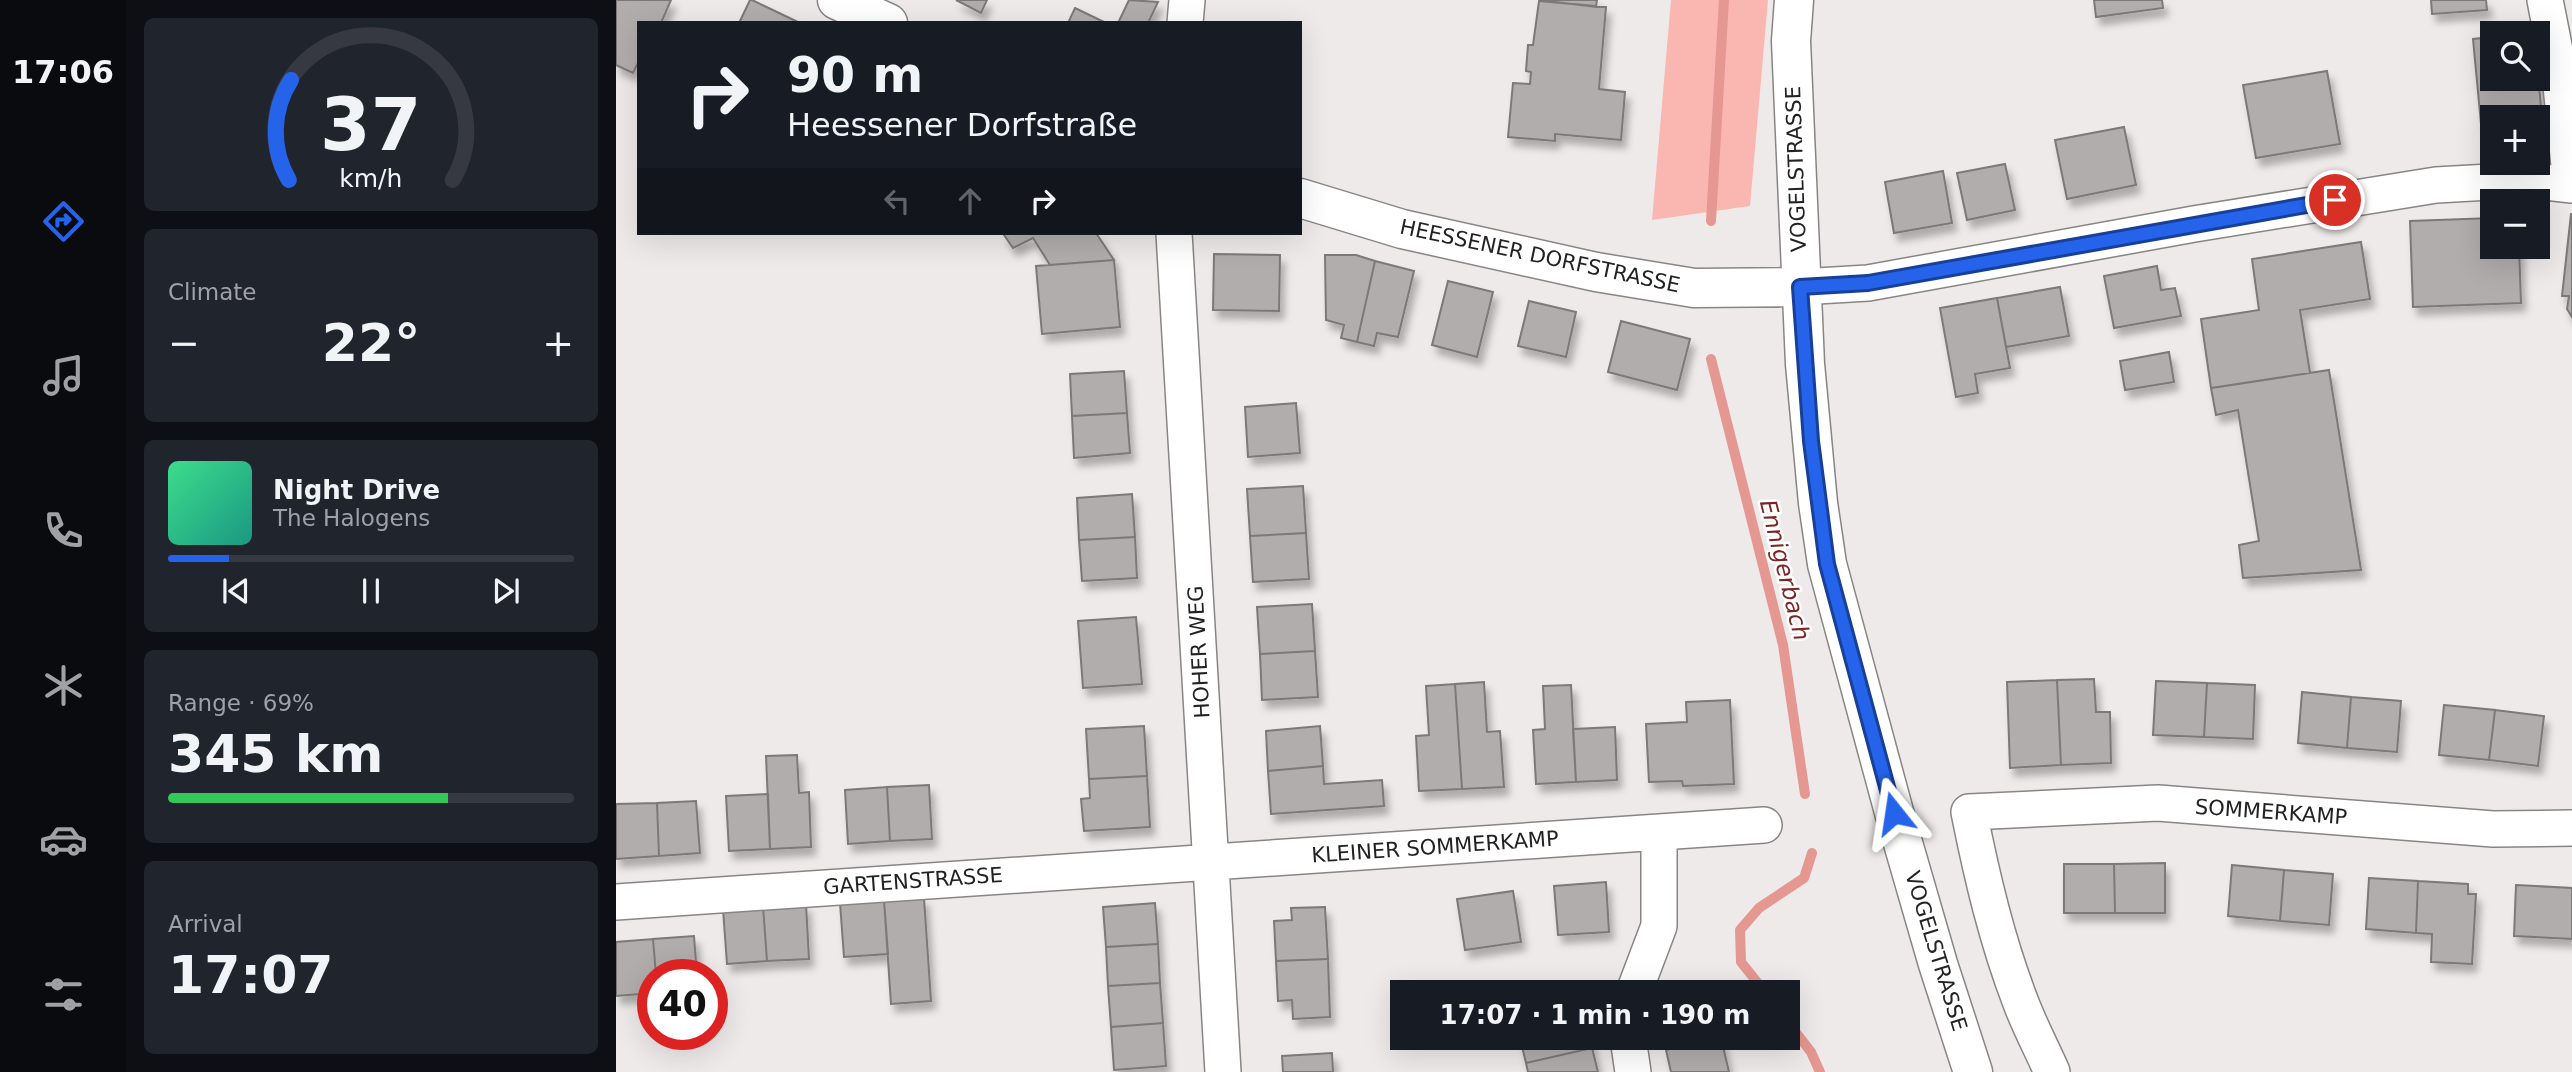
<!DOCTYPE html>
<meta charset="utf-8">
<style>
:root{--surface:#171b24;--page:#20242c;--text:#f1f3f6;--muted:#9ea1a6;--line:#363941;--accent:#2563eb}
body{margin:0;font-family:"DejaVu Sans",sans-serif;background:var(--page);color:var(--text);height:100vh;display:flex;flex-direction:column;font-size:26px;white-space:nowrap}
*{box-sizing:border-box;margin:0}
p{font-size:23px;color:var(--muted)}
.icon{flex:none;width:38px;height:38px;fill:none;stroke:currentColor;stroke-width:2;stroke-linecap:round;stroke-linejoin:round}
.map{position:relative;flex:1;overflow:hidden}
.sheet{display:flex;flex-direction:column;gap:18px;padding:18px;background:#0d0f14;width:490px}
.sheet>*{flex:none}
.banner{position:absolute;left:21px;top:21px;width:665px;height:214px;border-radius:0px;box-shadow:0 7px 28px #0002;background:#171b24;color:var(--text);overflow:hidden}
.buttons{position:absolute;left:1864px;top:21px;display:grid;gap:14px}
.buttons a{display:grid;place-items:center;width:70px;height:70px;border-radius:0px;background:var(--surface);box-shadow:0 7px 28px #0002;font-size:35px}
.speed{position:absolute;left:21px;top:959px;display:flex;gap:14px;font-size:35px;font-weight:700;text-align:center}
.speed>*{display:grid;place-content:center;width:91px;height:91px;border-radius:50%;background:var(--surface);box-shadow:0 7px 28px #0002;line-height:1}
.speed .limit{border:10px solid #d22;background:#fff;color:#111}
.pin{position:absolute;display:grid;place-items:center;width:60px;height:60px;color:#fff;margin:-30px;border:4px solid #fff;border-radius:50%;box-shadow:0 2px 7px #0007}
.me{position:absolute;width:77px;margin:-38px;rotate:345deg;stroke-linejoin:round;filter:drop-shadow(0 0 5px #0008)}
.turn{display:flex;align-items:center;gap:24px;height:147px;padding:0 35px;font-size:32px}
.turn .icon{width:91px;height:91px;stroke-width:2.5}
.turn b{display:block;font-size:49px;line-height:60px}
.lanes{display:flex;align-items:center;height:66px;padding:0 35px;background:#0003;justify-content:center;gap:35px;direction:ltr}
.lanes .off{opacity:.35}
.big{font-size:52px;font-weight:700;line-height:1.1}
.sheet .card{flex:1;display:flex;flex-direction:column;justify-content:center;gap:10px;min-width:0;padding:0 24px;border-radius:10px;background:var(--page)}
.sheet .dial{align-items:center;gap:0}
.dial svg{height:182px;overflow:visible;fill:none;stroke:var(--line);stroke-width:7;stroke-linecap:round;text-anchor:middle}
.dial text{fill:var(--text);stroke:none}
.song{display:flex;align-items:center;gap:21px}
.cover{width:84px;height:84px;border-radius:10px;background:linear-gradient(135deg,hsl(150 70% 55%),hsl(170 70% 35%))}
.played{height:7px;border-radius:4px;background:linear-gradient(90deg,var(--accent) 15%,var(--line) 15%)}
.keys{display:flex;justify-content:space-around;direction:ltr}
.heat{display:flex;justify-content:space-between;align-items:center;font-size:38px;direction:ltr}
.charge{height:10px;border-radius:5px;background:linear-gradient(90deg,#34c759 69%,var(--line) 0)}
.trip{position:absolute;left:774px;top:980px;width:410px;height:70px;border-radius:0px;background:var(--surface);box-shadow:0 7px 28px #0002;font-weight:700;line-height:70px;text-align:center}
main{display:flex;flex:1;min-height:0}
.tab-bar{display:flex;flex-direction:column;width:126px;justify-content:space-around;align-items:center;background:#090b0e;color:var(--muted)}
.tab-bar .icon{width:49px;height:49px}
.tab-bar .current{color:var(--accent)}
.tab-bar b{font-size:32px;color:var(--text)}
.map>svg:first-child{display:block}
.green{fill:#fab7b1}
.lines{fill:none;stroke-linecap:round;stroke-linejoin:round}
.stream{stroke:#e59791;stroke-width:10}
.building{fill:#b1adad;stroke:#7d7979;stroke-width:2;filter:url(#shadow)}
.street-casing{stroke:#898585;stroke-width:38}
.secondary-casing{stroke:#898585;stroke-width:41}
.street{stroke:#fff;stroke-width:35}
.secondary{stroke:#fff;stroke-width:38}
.route-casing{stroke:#184099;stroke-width:18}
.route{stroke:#2563eb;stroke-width:12}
.labels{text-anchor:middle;stroke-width:5;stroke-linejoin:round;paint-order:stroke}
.street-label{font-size:21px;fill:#232121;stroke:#fff}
.water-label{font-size:23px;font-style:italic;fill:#7d2323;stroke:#fff}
</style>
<main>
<nav class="tab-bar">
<b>17:06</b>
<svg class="icon current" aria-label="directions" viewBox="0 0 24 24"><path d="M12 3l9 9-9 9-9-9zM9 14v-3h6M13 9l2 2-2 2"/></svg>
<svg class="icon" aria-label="music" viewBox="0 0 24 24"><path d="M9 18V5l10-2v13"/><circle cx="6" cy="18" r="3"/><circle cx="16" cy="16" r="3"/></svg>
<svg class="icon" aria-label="phone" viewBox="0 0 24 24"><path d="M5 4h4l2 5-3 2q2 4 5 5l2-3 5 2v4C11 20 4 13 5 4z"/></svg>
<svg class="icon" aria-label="climate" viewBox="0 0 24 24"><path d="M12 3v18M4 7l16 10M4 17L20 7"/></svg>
<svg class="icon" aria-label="car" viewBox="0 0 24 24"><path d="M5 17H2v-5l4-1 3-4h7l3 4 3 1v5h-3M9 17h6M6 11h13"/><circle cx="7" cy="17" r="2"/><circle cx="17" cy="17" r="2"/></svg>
<svg class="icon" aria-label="filters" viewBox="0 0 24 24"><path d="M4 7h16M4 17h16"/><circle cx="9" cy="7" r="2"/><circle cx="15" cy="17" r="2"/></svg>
</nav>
<section class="sheet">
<div class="card dial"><svg viewBox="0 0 100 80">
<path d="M14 69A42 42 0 1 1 86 69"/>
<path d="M14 69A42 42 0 0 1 15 25" stroke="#2563eb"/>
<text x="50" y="56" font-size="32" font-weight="700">37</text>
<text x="50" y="72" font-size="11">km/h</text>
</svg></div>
<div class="card"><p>Climate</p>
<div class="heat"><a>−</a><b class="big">22°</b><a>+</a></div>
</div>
<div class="card">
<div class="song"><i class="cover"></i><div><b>Night Drive</b><p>The Halogens</p></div></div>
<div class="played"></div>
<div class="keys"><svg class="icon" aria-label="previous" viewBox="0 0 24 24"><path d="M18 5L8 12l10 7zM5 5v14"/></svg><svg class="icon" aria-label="pause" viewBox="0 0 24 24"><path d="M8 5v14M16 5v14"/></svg><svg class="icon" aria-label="next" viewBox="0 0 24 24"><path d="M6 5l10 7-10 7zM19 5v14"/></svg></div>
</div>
<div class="card"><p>Range · 69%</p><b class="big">345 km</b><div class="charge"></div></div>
<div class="card"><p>Arrival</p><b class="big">17:07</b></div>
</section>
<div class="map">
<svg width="1956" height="1072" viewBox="0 0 1956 1072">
<defs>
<filter id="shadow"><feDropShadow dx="4.5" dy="8" stdDeviation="3.5" flood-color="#0004"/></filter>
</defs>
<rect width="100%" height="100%" fill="#eeeae9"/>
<path class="green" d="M1055,0H1152L1134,206L1036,220Z"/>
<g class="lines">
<path class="stream" d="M1095,221L1108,0
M1095,359L1167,645L1189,794
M1149,992L1125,962L1124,930L1143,908L1188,878L1196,853
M1171,1021L1195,1052L1204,1072"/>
</g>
<path class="building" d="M0,0H55L45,23H23V61L17,73L0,65Z
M134,0H136L184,23H123Z
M340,0H371L365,13Z
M513,0L542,2L532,23H502Z
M923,0H981L980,7Z
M1478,0H1546L1547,8L1480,17Z
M1815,0H1870L1871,10L1816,14Z
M923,1L990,7L983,89L1009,92L1005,140L939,134V141L892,137L897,83L914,84L915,72L910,71L912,45H917Z
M459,8L490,23H452Z
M1876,37V79H1922V74L1926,118L1876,117V123L1865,124L1857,39Z
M1711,71L1724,144L1640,158L1627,85Z
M1508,127L1520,185L1451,199L1439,140Z
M1389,164L1399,210L1351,220L1341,173Z
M1327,171L1336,223L1278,233L1269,182Z
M1955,214H1956V317L1951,309L1953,296H1946Z
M1876,218V247H1903L1905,303L1797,307L1794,221Z
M389,233H480L498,260L434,265L417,238L397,248L388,235Z
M1745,242L1754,299L1684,310L1694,373L1595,388L1585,319L1643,310L1636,259Z
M598,254L664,255L663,311L597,310Z
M709,255H740L759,261L741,342L725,338L728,325L710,320Z
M498,260L504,327L426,334L420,266Z
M759,261L798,271L782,337L761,333L758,346L741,342Z
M1541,266L1545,290L1559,288L1565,316L1498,328L1488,276Z
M832,281L877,292L861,357L816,345Z
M1444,287L1453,336L1390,347L1381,298Z
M1381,298L1394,368L1359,374L1362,393L1340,397L1324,308Z
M913,301L960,312L950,357L902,346Z
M1005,321L1074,339L1061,390L992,372Z
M1553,352L1558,382L1509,390L1504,361Z
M1713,370L1745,570L1627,578L1623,545L1643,541L1622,410L1600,415L1595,388Z
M508,371L511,413L456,416L454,374Z
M680,403L684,453L632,457L629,407Z
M511,413L514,453L458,458L456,416Z
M687,486L690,533L634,536L631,489Z
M516,494L519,537L463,540L461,498Z
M690,533L693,579L637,582L634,536Z
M519,537L521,578L466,581L463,540Z
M696,604L699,651L644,654L641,607Z
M520,617L526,684L467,688L462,621Z
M699,651L702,697L646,700L644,654Z
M1478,679L1480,712H1494L1495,763L1445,765L1441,680Z
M1441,680L1445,765L1394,768L1391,682Z
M1540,681L1591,683L1588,737L1537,735Z
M868,682L871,732L884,731L888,787L846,789L839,684Z
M1591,683L1639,685L1637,739L1588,737Z
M839,684L846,789L803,791L800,736L813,735L810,686Z
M955,685L960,782L920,784L917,730L929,729L927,686Z
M1686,692L1735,697L1731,748L1682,743Z
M1735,697L1785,701L1781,752L1731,748Z
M1114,700L1118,784L1067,786L1066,781L1033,782L1030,724L1071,722L1070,702Z
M1828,705L1879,710L1873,760L1823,755Z
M1879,710L1928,716L1922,766L1873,760Z
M528,726L531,776L473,779L470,729Z
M704,726L707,766L652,771L650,731Z
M999,727L1001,780L960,782L957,729Z
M181,755L183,793L193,792L195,847L154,849L150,756Z
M707,766L708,784L766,780L768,806L655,814L652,771Z
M531,776L534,827L468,831L465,799L474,798L473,779Z
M313,785L316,839L274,841L271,787Z
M271,787L274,841L232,844L229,790Z
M152,794L154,849L113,851L110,796Z
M80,801L84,853L43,856L41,803Z
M41,803L43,856L0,859V804Z
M1549,863V913H1499L1498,864Z
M1448,864H1498L1499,913H1448Z
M1616,865L1668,870L1664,921L1612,916Z
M1668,870L1717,874L1713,925L1664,921Z
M1753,878L1802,881L1800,933L1750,929Z
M1802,881L1852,884V894H1860L1856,964L1815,962L1816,934L1800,933Z
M990,882L993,932L942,935L938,886Z
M1900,885L1956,888V939L1898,936Z
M897,891L905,942L849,950L841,899Z
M308,898L315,1001L275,1004L268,900Z
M268,900L272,954L228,957L224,903Z
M539,903L542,944L490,947L487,907Z
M190,904L193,959L151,961L147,906Z
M147,906L151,961L111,964L107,909Z
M709,907L712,959L660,961L658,921L676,920L675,908Z
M78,936L81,975H40L37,939Z
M37,939L40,975H37V993L0,996V942Z
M542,944L544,983L492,986L490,947Z
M712,959L714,1017L677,1019L676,1000L662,1001L660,961Z
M544,983L547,1023L495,1027L492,986Z
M547,1023L550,1066L498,1070L495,1027Z
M904,1038H974L976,1048L910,1063Z
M1098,1038H1105L1113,1072H1055L1050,1050Z
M976,1048L982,1072H912L910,1063Z
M716,1053L717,1072H667L666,1056Z"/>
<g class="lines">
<defs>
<path id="street" d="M1929,0L1944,76L1955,185
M569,23L571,0
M558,233L607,1072
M1184,287L1252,283L1578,224L1820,185L1910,180L1956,185
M0,902L1148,825
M1018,992L1043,926V833
M1012,1038L1017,1072
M1436,1072C1426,1049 1414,1027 1405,1003C1381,941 1366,877 1353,812L1542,803L1877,829L1956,828"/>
<path id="secondary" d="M221,0L272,23
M1178,0L1175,41L1189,364L1202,503L1211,564L1278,812L1322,964L1357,1072
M684,198L786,229L980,272L1078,288L1184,287"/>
</defs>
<use href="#street" class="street-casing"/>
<use href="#secondary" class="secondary-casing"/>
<use href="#street" class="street"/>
<use href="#secondary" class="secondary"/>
</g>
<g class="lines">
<defs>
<path id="route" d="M1278,813L1211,564L1195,441L1184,287L1252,283L1719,200"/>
</defs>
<use href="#route" class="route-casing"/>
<use href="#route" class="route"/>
</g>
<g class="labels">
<g class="street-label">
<text transform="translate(1180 169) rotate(-92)" y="7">VOGELSTRASSE</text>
<text transform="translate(924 256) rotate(12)" y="7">HEESSENER DORFSTRASSE</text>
<text transform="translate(583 652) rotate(-93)" y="7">HOHER WEG</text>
<text transform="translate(1655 812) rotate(4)" y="7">SOMMERKAMP</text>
<text transform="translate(819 847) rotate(-4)" y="7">KLEINER SOMMERKAMP</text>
<text transform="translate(297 881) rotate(-4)" y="7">GARTENSTRASSE</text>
<text transform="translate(1320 951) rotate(73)" y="7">VOGELSTRASSE</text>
</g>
<g class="water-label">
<text transform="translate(1169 570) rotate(76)" y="8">Ennigerbach</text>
</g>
</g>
</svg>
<div class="buttons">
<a><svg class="icon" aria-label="search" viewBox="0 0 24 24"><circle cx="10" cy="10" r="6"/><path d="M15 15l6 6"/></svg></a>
<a>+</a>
<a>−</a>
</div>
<div class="speed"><div class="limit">40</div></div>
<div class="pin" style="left:1719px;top:200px;background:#d93025"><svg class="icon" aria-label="arrive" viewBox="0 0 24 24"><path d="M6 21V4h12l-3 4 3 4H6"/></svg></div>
<svg class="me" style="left:1278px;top:813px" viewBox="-20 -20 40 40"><path d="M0-17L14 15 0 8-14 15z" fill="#2563eb" stroke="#fff" stroke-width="4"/></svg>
<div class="trip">17:07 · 1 min · 190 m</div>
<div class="banner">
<div class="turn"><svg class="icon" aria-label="right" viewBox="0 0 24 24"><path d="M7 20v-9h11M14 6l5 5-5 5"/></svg><div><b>90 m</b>Heessener Dorfstraße</div></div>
<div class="lanes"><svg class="icon off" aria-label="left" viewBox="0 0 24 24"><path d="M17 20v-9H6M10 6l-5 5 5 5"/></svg><svg class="icon off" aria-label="ahead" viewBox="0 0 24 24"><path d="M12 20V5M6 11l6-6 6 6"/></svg><svg class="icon" aria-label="right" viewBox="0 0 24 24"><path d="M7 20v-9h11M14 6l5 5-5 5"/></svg></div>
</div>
</div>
</main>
